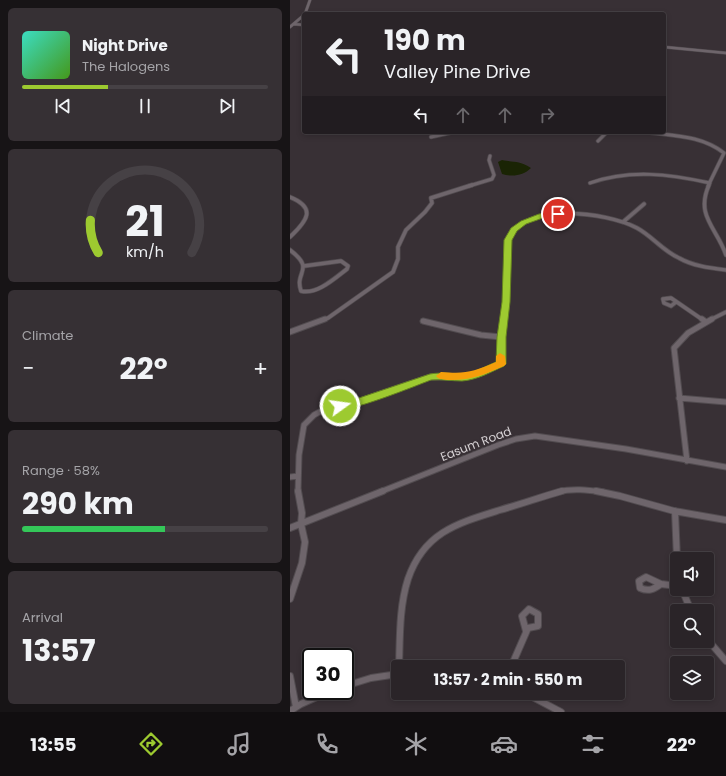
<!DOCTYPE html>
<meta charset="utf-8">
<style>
:root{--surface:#2a2428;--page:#363034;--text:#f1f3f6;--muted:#a5a4a8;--line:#464145;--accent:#9dca30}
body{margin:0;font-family:Poppins,sans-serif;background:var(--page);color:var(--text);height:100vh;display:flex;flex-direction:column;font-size:15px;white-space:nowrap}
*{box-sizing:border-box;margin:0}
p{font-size:13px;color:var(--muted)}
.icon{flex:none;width:22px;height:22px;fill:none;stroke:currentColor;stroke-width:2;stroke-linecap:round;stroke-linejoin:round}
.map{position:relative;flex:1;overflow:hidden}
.panel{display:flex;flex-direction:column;gap:8px;padding:8px;background:#171416;width:290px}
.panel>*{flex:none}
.hud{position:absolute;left:12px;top:12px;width:364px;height:122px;border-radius:4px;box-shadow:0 2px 6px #0003,0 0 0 1px var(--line);background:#2a2428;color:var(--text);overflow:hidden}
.buttons{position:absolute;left:380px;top:552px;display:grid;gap:8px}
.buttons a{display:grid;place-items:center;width:44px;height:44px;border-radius:4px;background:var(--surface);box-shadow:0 2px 6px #0003,0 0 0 1px var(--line);font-size:20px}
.speed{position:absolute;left:12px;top:648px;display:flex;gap:8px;font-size:20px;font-weight:700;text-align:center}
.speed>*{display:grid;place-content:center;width:52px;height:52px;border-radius:50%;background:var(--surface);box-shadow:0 2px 6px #0003,0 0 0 1px var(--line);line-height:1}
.speed .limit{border:2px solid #111;border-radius:6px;background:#fff;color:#111}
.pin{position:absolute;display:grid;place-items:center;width:34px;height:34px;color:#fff;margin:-17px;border:2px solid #fff;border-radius:50%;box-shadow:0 1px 4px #0007}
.me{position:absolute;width:44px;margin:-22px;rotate:76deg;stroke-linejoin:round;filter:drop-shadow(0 0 3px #0008)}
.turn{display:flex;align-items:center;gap:14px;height:84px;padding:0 16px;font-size:18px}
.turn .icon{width:52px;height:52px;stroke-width:2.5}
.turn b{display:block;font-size:28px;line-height:34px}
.lanes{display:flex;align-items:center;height:38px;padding:0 16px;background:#0003;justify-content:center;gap:20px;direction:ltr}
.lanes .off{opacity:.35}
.big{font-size:30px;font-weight:700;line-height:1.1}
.panel .widget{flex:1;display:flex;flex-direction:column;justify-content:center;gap:6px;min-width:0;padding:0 14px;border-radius:6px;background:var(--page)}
.panel .dial{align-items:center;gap:0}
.dial svg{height:104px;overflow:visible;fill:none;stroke:var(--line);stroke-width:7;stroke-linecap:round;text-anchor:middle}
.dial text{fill:var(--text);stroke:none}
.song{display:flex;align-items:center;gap:12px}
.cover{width:48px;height:48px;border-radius:6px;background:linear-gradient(135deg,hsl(170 70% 55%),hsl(100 70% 35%))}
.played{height:4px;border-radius:2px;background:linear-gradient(90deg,var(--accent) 35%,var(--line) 35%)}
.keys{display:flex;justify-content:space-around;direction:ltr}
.heat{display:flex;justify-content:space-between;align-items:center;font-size:22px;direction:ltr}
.charge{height:6px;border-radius:3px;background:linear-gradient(90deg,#34c759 58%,var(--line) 0)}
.trip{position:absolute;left:101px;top:660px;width:234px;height:40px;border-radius:4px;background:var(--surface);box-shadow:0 2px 6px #0003,0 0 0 1px var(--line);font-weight:700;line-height:40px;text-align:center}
.menu{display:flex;height:64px;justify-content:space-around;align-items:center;background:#110e10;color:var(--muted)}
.menu .icon{width:28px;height:28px}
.menu .selected{color:var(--accent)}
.menu b{font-size:18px;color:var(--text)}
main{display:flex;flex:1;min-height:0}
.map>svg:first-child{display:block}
.water{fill:#1a2404}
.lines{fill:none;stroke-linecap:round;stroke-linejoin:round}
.street-far4-casing{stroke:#524c50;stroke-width:3.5}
.street-far3-casing{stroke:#524c50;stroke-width:4.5}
.street-far2-casing{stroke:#524c50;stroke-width:5}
.street-far1-casing{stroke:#524c50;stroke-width:7}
.street-casing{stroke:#524c50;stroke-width:8}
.street-far4{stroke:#6e656b;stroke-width:2.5}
.street-far3{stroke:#6e656b;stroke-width:3}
.street-far2{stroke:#6e656b;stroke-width:3.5}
.street-far1{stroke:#6e656b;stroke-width:5}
.street{stroke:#6e656b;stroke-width:6}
.route{fill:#9dca30;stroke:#66831f}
.slow{fill:#f59e0b}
.labels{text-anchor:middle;stroke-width:4;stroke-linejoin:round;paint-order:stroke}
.street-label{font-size:12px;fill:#d6d1d4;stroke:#383035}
</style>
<main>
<section class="panel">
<div class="widget">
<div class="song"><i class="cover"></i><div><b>Night Drive</b><p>The Halogens</p></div></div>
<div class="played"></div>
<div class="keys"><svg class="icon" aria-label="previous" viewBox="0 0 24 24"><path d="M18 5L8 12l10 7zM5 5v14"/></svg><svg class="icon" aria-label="pause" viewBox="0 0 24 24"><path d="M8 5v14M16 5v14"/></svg><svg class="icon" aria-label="next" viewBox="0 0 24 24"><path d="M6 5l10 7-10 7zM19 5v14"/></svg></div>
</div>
<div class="widget dial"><svg viewBox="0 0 100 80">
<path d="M14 69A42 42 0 1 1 86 69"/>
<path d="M14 69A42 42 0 0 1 8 44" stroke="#9dca30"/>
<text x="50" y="56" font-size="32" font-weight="700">21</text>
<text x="50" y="72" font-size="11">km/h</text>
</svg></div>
<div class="widget"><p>Climate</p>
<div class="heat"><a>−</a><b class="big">22°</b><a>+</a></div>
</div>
<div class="widget"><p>Range · 58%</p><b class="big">290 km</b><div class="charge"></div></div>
<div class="widget"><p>Arrival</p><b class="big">13:57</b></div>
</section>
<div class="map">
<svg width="436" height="712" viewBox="0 0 436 712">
<rect width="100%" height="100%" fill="#383035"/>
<path class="water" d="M212,160C226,163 228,160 241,168C233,176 222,177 212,174L208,162Z"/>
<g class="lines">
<defs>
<path id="street-far4" d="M15,14L20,0
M4,24L14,25
M0,27L14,15
M374,47L436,53"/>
<path id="street-far3" d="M355,132C383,136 411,135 434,153L418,186
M141,137L164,132
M308,141L317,132
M300,183C340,169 379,174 420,183
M179,186L202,179L204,175L199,160L200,156"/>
<path id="street-far2" d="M419,185C405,216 427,228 436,255
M0,197C27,208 17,221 0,237
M333,222L354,204
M0,250C26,270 4,271 11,291C27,295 45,278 57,269L58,266L51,261L14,266
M386,302L381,306L374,303L373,299L381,298L413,320
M32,320L38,318L103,272L108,259V247L116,230L135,212L142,203L141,198L182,185
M214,320L218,241C232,201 317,212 347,228C362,236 373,251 389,258C403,266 420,268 436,270
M420,320L436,312"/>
<path id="street-far1" d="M412,319L416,322
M133,321L191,335L211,337
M0,332L35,319
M389,398L436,402
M397,461L384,348L398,333L422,319
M0,477L8,476
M8,492L9,455L14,425L24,415L33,410L64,403L140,377H177L192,372L211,364V348L214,319
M90,492L208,445L226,439L245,436L336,449L436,467
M268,492C282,488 298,490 313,492"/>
<path id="street" d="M306,491L330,496L384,511L436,520
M385,511L387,559
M0,528L93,491
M356,577L371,584C364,589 359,592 350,588L349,581Z
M371,584L387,586
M392,589L401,611
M0,599L12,563L15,542L11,524L12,513L8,491
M417,639L436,661
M109,667C110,638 109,607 118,579C134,532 168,523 210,510C231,504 251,497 272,491
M221,667L238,628L248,626V614L239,609L232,616L236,631
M0,676L6,707
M55,686L81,678L108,674
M235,693L271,712
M0,711L11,704L40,691"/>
</defs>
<use href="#street-far4" class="street-far4-casing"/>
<use href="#street-far3" class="street-far3-casing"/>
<use href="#street-far2" class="street-far2-casing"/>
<use href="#street-far1" class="street-far1-casing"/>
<use href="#street" class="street-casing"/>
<use href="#street-far4" class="street-far4"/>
<use href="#street-far3" class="street-far3"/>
<use href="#street-far2" class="street-far2"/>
<use href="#street-far1" class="street-far1"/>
<use href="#street" class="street"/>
</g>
<path class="route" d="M268,211L271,214L270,215L253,218L236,224L227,231L222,240L220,302L216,337V364L214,366C201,372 187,380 172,381C162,381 152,379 141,380C125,386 59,413 47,409L45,406L47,404L63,400L140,374C151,372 161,374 173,374C184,373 196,366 206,362L207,337L212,302L214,240L221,228L231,221L249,214Z"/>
<path class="slow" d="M210,353L215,356L216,364L214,366C193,375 180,381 157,380C153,379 149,380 146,376L151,372C177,374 182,372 206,362V356Z"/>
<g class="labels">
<g class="street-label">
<text transform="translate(186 444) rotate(-21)" y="4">Easum Road</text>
</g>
</g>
</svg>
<div class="buttons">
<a><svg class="icon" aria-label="sound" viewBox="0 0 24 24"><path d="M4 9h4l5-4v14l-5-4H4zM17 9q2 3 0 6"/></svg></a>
<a><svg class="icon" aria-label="search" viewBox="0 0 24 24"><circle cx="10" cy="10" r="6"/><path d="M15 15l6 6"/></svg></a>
<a><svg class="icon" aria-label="layers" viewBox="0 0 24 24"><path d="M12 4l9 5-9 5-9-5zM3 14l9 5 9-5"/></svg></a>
</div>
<div class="speed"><div class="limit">30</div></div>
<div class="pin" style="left:268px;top:214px;background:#d93025"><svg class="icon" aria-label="arrive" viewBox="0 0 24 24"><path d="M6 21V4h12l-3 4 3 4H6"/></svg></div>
<svg class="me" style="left:50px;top:406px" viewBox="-20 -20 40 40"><circle r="17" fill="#9dca30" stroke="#fff" stroke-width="3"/><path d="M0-11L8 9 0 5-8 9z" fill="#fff"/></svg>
<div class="trip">13:57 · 2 min · 550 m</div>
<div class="hud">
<div class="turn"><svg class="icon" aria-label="left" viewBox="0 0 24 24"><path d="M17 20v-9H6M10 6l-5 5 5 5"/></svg><div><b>190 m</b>Valley Pine Drive</div></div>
<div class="lanes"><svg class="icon" aria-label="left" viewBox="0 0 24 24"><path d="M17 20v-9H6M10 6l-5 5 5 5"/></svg><svg class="icon off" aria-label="ahead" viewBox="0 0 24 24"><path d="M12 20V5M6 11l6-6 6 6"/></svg><svg class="icon off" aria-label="ahead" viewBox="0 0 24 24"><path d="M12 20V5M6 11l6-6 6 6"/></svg><svg class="icon off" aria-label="right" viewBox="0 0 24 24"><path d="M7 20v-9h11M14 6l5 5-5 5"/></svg></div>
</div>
</div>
</main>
<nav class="menu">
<b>13:55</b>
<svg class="icon selected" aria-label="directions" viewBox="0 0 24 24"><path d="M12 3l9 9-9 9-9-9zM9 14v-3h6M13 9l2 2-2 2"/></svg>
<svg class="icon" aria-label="music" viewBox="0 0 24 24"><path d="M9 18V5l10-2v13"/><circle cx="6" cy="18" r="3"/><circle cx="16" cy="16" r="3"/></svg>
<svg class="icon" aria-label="phone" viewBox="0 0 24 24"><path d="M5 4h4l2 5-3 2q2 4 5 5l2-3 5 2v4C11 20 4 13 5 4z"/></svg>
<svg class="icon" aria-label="climate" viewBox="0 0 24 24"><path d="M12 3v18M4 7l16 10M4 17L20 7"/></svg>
<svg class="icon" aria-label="car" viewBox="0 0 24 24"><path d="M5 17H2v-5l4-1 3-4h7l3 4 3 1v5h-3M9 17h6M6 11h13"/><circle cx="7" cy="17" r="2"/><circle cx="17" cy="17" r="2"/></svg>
<svg class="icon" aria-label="filters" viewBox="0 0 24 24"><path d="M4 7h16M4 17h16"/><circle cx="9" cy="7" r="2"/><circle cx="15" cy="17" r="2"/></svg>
<b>22°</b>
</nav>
